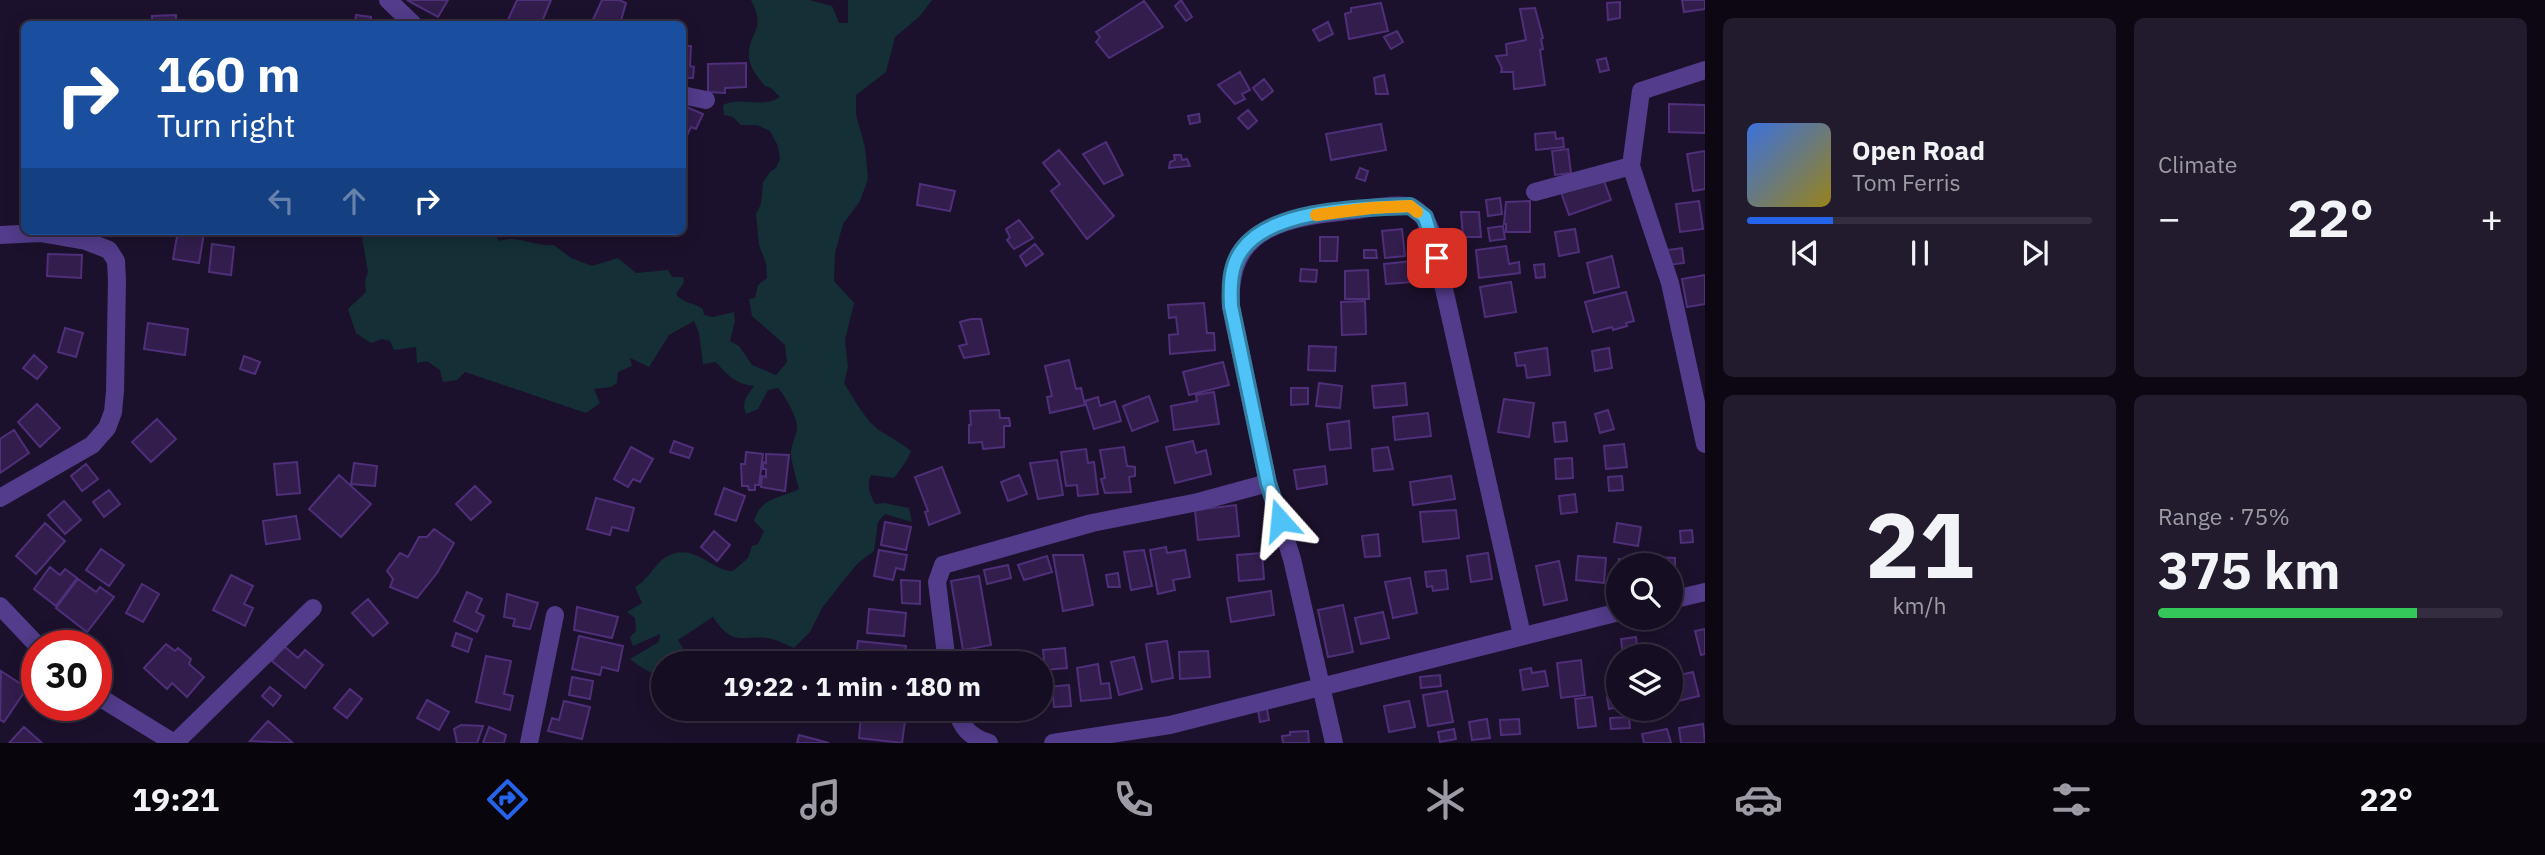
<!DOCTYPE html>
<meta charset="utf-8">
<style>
:root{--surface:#150d21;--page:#221b2e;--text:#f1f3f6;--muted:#9d9ca5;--line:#342d3f;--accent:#2563eb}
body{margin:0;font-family:"IBM Plex Sans",sans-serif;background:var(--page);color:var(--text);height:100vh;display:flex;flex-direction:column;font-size:26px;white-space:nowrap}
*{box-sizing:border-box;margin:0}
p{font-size:23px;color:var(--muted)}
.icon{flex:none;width:38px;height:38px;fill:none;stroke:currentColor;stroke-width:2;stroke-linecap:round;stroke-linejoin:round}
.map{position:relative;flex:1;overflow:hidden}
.drawer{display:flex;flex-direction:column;gap:18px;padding:18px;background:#0c0712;width:840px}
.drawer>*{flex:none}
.banner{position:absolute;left:21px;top:21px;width:665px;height:214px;border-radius:10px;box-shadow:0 4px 18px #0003,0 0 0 2px var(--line);background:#1a4fa0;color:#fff;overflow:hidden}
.buttons{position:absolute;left:1606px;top:553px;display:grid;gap:14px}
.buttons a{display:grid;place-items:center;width:77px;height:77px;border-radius:50%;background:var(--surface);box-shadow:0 4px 18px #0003,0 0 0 2px var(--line);font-size:35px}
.speed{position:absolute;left:21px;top:630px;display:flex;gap:14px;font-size:35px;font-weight:700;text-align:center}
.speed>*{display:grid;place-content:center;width:91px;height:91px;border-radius:50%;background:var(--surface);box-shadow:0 4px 18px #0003,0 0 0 2px var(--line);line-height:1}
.speed .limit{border:10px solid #d22;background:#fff;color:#111}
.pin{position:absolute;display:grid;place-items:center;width:60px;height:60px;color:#fff;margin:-30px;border-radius:14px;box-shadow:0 4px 10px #0006}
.me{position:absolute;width:77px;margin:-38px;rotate:342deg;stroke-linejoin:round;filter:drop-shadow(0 0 5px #0008)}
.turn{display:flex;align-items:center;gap:24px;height:147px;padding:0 21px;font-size:32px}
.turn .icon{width:91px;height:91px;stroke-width:2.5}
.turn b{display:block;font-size:49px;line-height:60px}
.lanes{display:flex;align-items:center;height:66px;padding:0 21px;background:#0003;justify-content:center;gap:35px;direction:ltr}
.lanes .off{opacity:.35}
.big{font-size:52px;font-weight:700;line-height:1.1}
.drawer .card{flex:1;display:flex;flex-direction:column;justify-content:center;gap:10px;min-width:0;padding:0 24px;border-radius:10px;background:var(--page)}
.drawer .dial{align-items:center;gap:0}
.dial b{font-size:91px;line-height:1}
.song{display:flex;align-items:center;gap:21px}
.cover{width:84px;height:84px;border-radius:10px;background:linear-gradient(135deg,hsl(220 70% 55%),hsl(50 70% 35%))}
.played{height:7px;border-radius:4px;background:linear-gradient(90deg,var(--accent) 25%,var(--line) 25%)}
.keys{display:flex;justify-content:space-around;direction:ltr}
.heat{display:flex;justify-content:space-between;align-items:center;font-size:38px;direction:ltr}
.charge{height:10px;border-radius:5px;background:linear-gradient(90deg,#34c759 75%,var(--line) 0)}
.drawer .tiles{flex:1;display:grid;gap:18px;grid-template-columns:repeat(2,1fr)}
.trip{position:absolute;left:651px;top:651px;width:402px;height:70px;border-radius:35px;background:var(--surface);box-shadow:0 4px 18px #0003,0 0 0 2px var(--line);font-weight:700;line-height:70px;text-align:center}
.menu{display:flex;height:112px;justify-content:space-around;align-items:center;background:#08050d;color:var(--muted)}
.menu .icon{width:49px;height:49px}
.menu .selected{color:var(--accent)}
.menu b{font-size:32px;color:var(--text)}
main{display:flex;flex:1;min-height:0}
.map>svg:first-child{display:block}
.green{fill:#142f36}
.building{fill:#321d4d;stroke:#4f2f79;stroke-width:2}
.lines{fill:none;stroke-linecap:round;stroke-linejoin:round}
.minor{stroke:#523c8b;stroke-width:18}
.route-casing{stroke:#337fa1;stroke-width:18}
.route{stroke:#4fc3f7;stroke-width:12}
.slow{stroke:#f59e0b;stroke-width:12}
</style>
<main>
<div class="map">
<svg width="1705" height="743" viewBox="0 0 1705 743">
<rect width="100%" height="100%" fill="#1c112c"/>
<path class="green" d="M751,0H809L832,6L839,23H848V0H932L920,16L895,37L886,72L856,95V115L865,147L868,179L860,201L843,224L835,253L834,281L854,303L845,340L848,367L844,383C854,399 866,422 882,432C892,438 901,443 911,451L907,460L894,478L871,475C866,485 870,494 875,504L884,503L909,508L912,522L885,514L878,522L874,551L858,563L843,581L822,608L810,632L794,648C786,645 776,639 767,638C738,635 734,647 713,617L678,640L683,648L685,663H663V673C650,676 640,666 630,659L659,642L660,634L633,646L630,637L636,631L635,618L627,612L642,603L635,587C650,579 653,565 666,557C695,541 709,571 733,571L748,558L752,546L758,544L764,531L754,521C761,497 779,499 799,489C796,479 793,467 791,456C790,446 796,438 797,428C798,419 785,395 778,388L768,390L758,409L746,414C741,401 747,396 754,386C736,384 728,376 716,362L703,364L699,333L694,321L669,335L649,367L630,358L632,366L618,372L617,383L611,387L594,389L600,403L586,413L465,372L457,380L443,382L440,370L427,361L417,363L416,347L394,350L390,341L382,339L371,343L356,333L348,309L366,292L365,281L368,272L361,231H492L499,241C519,234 534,247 554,245L571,258L592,266L618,258L636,273L668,270L672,277H683L684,282L676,294C683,304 693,302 703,309L704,315L713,317L734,312L735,321L730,341L739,346L752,365L776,375L787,362L785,345L752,316L749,299L755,298L758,285L767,278L766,263L759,245L756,214L761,204L763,182L770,172L776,168L780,159L778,146L770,131L757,125H741L733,117L724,115L723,105C742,96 761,109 780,97L771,88L765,86C758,77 749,68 749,55C749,30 767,31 751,0Z"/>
<path class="building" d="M407,0H448L438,17Z
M517,0H551L541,24H519L508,20Z
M602,0H619L626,3L620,24H591Z
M1181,0L1192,17L1186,21L1175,6Z
M1682,0H1705V9L1684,12Z
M1144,1L1163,27L1109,58L1096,42L1100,37L1096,32Z
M1620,2V18L1608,20L1607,3Z
M1381,3L1388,31L1349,39L1345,14L1351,12V8Z
M1535,8L1543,38L1541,39L1543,49L1540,50L1545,85L1514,89L1513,72H1501L1502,68L1496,56L1507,55L1506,44L1526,40L1520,9Z
M176,15V24H152V16Z
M356,15L371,17V24H355Z
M1328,22L1333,34L1319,41L1313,30Z
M1397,31L1403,42L1391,49L1384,37Z
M682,46H691L690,66L694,67L693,78H687L686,89H682Z
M1606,58L1609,70L1600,72L1597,60Z
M746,63V87L725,88V93L708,92V64Z
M1240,72L1250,90L1242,94L1245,99L1235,104L1218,85Z
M1384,75L1388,94H1376L1374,78Z
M1264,79L1273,91L1262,100L1253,88Z
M1669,104L1705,105V133L1669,132Z
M682,105L703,114L696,129L691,127L682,146Z
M1248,110L1257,121L1248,129L1238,118Z
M1199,114L1200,122L1190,124L1188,116Z
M1381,124L1386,150L1331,160L1326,134Z
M1555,132L1556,139L1563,138L1564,147L1536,150L1535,134Z
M1106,142L1123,175L1104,184L1083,154Z
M1568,149L1571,173L1555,175L1552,151Z
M1059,150L1114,216L1087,239L1051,191L1060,184L1043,163Z
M1705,151V189L1693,191L1687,154Z
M1174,155H1181L1182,160L1187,159L1190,166L1169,168L1170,162L1175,160Z
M1360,168L1368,171L1365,181L1356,178Z
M1603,178L1611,200L1569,215L1561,192Z
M920,184L955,191L950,211L917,205Z
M1500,198L1502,214L1488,216L1486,200Z
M1530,201V232H1506V224H1504L1506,202Z
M1699,201L1703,229L1680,232L1676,204Z
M1461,212H1479L1481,237H1463Z
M1019,220L1033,238L1014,249L1007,240L1010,237L1006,229Z
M1503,226L1505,239L1490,241L1488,228Z
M1402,229L1405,256L1385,258L1382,231Z
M1575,229L1579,252L1559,256L1555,232Z
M178,231L204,233L199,263L173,259Z
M1320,237H1338L1337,261H1320Z
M212,244L234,247L231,275L209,272Z
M1035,244L1043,254L1026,266L1020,256Z
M1506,246L1509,264L1519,262L1520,273L1479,278L1476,250Z
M1682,248L1684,263L1669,265L1667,250Z
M1364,250H1376L1377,258H1364Z
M48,254L82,255L81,278L47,276Z
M1612,256L1619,287L1594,293L1587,263Z
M1422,260L1427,281L1386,284L1384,264Z
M1544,264L1545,277L1536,278L1534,265Z
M1301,269L1317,270L1316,282L1300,281Z
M1368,270L1369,299H1345V271Z
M1705,275V304L1687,307L1682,279Z
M1511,282L1516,312L1485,317L1480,287Z
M1626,292L1634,321L1626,323L1627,326L1613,330L1612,327L1593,332L1585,302Z
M1365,301L1366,334L1342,335L1341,302Z
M1204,303L1207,333H1214L1215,350L1170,354L1169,335L1178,334L1176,317L1169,318L1168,305Z
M971,319H981L989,354L964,358L959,346L967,344L960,322Z
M148,323L188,329L185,355L144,349Z
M65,328L83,333L76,357L58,352Z
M1309,346L1336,347L1335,371L1308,370Z
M1547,348L1550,375L1527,378L1525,365L1517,366L1515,353Z
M1609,348L1612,368L1595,371L1592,351Z
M34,355L47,367L37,379L23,368Z
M244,356L260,362L255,374L240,369Z
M1069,360L1076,389L1081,388L1085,405L1050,413L1047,397L1052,396L1045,366Z
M1223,362L1229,385L1189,395L1183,372Z
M1319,383L1342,386L1340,408L1316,406Z
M1405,383L1407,405L1374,408L1372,386Z
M1291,388H1308V404L1291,405Z
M1214,392L1219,424L1174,430L1171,406L1197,401L1196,395Z
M1149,396L1158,421L1132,431L1123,406Z
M1098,397L1100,406L1115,401L1121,421L1094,429L1085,401Z
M1504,399L1534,403L1529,437L1498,432Z
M37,404L60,428L40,447L18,422Z
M999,410L1000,418H1009L1010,423V426H1004V447L983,449L982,442L969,443V425H971L970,411Z
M1608,410L1614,429L1600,433L1595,414Z
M1428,413L1431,436L1395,440L1393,417Z
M157,419L176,439L151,462L132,442Z
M1349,421L1351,448L1330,450L1327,424Z
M1565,422L1567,441L1555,442L1553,423Z
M14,430L29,453L0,473V439Z
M674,441L693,448L689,458L670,452Z
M1193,441L1196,453L1206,450L1211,474L1175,483L1166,447Z
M1624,444L1627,467L1606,469L1604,446Z
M631,447L653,459L640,482L633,479L628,487L614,479Z
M1124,447L1127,466L1135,467V476L1129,477L1131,492L1105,493L1101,479L1105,478L1100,450Z
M1388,447L1393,469L1374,471L1372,449Z
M1086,449L1088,463L1094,462L1098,494L1078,496L1077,485L1066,486L1061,452Z
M746,452L763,454L759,485H755V490H749L748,486H742L741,464H745Z
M766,454L789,455L785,491L761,487L762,476L766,477V469H763V462L766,463Z
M1572,458L1573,478L1556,479L1555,459Z
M1057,460L1063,495L1038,499L1030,463Z
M297,462L300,493L277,495L274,464Z
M354,463L377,466L375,486L351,484Z
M86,464L98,479L82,491L71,476Z
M1325,466L1327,484L1297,489L1294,470Z
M942,467L960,513L929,525L925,512L928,511L915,477Z
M339,475L371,504L341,537L309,509Z
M1019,475L1027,494L1008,501L1001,482Z
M1451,476L1455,499L1413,505L1410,482Z
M1622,476L1623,490L1609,491L1608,477Z
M475,486L491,502L471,520L456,504Z
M724,488L745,496L736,521L715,514Z
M109,490L120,504L104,517L93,502Z
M1575,494L1577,512L1561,514L1559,496Z
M596,498L634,508L628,531L612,527L610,535L587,529Z
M64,501L81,520L65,534L48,515Z
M1236,505L1239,536L1198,540L1195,510Z
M1456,510L1459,538L1423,542L1420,512Z
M296,516L300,539L266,544L263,521Z
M885,522L911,527L906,550L881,545Z
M45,523L65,541L36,574L16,556Z
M1617,523L1641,527L1638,546L1614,542Z
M434,529L454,543L437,573L417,598L390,587L393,579L387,571L400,553L408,557L419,537H427Z
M1692,530L1693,542L1681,543L1680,531Z
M714,531L730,545L717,561L701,547Z
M1378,534L1380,556L1365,557L1362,536Z
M1166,547L1167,553L1185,550L1190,577L1173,580L1175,590L1158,594L1150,550Z
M101,549L124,565L109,586L86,570Z
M879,550L907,555L904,570L896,568L893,580L874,576Z
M1144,550L1152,586L1131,590L1124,552Z
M1262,553L1264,579L1239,581L1237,555Z
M1488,553L1492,579L1471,582L1467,556Z
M1053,555H1083L1093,605L1063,611Z
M1047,556L1052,572L1024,580L1018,565Z
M1578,556L1606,558L1604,583L1576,580Z
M1655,557L1675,558V575H1671V565H1655Z
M1619,559L1640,562L1639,565H1619V573H1617Z
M1559,561L1567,600L1544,605L1536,566Z
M1008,565L1011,578L987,584L984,570Z
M50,567L60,575L65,569L77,578L56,606L34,589Z
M1446,570L1448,589L1433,591L1432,586L1427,587L1425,572Z
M1118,573L1120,587H1108L1106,575Z
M231,575L253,586L244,604L253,608L245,626L213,610Z
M979,576L991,645L963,650L951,581Z
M1410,578L1417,613L1393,618L1385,582Z
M78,579L96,592L100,587L114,597L87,632L56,608Z
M901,580L920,581V604L902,603Z
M142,584L159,594L143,622L126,613Z
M1271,591L1274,615L1231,622L1227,598Z
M467,592L482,599L476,612L484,616L477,632L454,621Z
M507,594L538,603L530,629L513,626L515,619L504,617Z
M368,599L388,623L373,636L352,613Z
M1343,605L1353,652L1328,657L1318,610Z
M577,607L618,617L612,638L574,630Z
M869,609L906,613L904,636L867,633Z
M1383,612L1389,638L1361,644L1355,618Z
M1705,629V654L1701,655L1695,631Z
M456,633L472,639L468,652L452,646Z
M579,636L623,646L618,671L602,667L600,675L572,669Z
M1636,637L1638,656H1623L1621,639Z
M858,641L906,646L904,663H855Z
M1167,641L1173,678L1152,682L1146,644Z
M166,644L175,651L178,648L191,659L189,664L204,677L187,697L172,683L167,689L144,668Z
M284,646L298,658L305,650L323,665L305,688L272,661Z
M1065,648L1067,668L1045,670L1043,650Z
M1208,651L1210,677L1180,679L1179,652Z
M486,656L511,661L504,694L513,696L510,710L476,702Z
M1134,657L1142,689L1119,695L1111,662Z
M1581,660L1585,695L1561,698L1557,663Z
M1098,664L1101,684L1109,683L1111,698L1081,701L1077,668Z
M1531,668L1532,673L1545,671L1548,686L1523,690L1520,670Z
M1,671L27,688L4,722L0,720Z
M1693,672L1699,696L1674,702L1671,677Z
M1440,675L1441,686L1421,688L1420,677Z
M572,677L593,681L590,699L569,695Z
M1069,685L1071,706L1054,707L1053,696H1049L1048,687Z
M270,687L281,696L273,706L262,696Z
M350,689L362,699L347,718L334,708Z
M1447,691L1453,722L1428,726L1423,695Z
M1619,695V707L1609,709L1607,697Z
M1592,697L1596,726L1578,728L1575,699Z
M427,700L449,712L439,730L417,718Z
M564,701L590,707L582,739L548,731L552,718L559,720Z
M1409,701L1415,727L1389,732L1384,706Z
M1267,709L1269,720L1260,722L1258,710Z
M861,716L905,721L902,743L859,738Z
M1629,717L1630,728L1611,729L1610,718Z
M1487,719L1490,738L1472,740L1469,722Z
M1519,719L1520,734L1501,735L1500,720Z
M268,721L293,743L250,741Z
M1703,724L1705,743H1681L1679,728Z
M461,725L483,726L477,743H457L454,729Z
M24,727L42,743H9Z
M489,727L506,735L504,743H483Z
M1454,729L1456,739L1440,742L1438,732Z
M1667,729L1671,743H1644L1642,734Z
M1308,731L1309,743H1283L1282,736L1290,735V732Z
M799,735L829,743H797Z"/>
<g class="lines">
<path class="minor" d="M388,0L413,24
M1705,70L1641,91L1631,166L1670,283L1705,444
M682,95L706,100
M1535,192L1631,166
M0,235L40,233L86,241L109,250L116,261L117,281L115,391L113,412L107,428L92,445L0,498
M1671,600L1705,592
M0,606L38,646
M947,663L937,582L943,565L1092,523L1198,502L1268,483
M96,695L174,743
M957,709C960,727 972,738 989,743
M175,743L313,608
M529,743L555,615
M1053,743L1170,725L1619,612
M1334,743L1292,559L1268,483L1231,307C1226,223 1291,217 1357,210C1369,208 1401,203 1411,207C1422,212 1427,221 1431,231L1522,635"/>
</g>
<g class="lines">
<defs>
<path id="route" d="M1280,520L1268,483L1231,306C1230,287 1230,266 1242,250C1272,208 1363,208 1410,206L1425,217L1437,258"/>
</defs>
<use href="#route" class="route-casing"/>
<use href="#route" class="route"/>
<path class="slow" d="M1316,215L1371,208L1410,206L1417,212"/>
</g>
</svg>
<div class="buttons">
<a><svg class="icon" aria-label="search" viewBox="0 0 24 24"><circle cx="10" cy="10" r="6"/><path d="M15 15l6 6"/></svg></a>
<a><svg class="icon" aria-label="layers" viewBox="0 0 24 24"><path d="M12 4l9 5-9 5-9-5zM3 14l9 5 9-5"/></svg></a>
</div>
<div class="speed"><div class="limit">30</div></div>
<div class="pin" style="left:1437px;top:258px;background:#d93025"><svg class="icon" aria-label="arrive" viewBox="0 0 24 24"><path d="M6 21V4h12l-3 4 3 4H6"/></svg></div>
<svg class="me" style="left:1280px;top:520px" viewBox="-20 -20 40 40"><path d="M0-17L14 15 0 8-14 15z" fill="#4fc3f7" stroke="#fff" stroke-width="4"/></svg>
<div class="trip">19:22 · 1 min · 180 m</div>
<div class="banner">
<div class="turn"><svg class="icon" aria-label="right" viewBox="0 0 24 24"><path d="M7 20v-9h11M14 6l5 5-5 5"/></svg><div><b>160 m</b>Turn right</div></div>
<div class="lanes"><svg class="icon off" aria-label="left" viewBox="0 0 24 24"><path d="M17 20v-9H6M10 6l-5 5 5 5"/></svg><svg class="icon off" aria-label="ahead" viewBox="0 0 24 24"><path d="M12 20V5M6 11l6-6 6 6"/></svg><svg class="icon" aria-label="right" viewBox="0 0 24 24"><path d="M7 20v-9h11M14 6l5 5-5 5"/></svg></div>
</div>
</div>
<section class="drawer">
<div class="tiles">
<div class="card">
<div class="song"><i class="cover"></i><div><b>Open Road</b><p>Tom Ferris</p></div></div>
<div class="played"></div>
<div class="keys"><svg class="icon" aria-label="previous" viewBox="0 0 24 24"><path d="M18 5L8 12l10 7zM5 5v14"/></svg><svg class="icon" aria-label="pause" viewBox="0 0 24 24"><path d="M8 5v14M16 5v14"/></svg><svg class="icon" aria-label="next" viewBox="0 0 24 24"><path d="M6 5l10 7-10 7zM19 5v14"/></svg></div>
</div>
<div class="card"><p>Climate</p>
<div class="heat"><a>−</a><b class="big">22°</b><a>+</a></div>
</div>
<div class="card dial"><b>21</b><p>km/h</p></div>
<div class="card"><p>Range · 75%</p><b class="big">375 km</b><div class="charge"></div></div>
</div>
</section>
</main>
<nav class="menu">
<b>19:21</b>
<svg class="icon selected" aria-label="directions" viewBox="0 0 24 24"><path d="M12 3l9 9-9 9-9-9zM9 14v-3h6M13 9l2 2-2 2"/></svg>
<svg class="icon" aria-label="music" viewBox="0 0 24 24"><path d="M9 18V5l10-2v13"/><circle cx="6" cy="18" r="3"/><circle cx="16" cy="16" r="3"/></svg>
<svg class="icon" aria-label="phone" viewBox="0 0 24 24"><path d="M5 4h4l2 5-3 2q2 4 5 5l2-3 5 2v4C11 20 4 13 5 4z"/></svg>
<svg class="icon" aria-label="climate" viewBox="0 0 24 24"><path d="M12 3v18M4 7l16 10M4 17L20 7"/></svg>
<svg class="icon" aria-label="car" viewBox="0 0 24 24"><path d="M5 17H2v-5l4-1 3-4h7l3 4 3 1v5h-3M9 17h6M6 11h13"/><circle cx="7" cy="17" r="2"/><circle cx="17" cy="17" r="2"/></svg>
<svg class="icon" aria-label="filters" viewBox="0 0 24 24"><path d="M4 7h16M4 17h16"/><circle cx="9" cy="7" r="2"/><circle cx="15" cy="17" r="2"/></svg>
<b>22°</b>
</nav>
